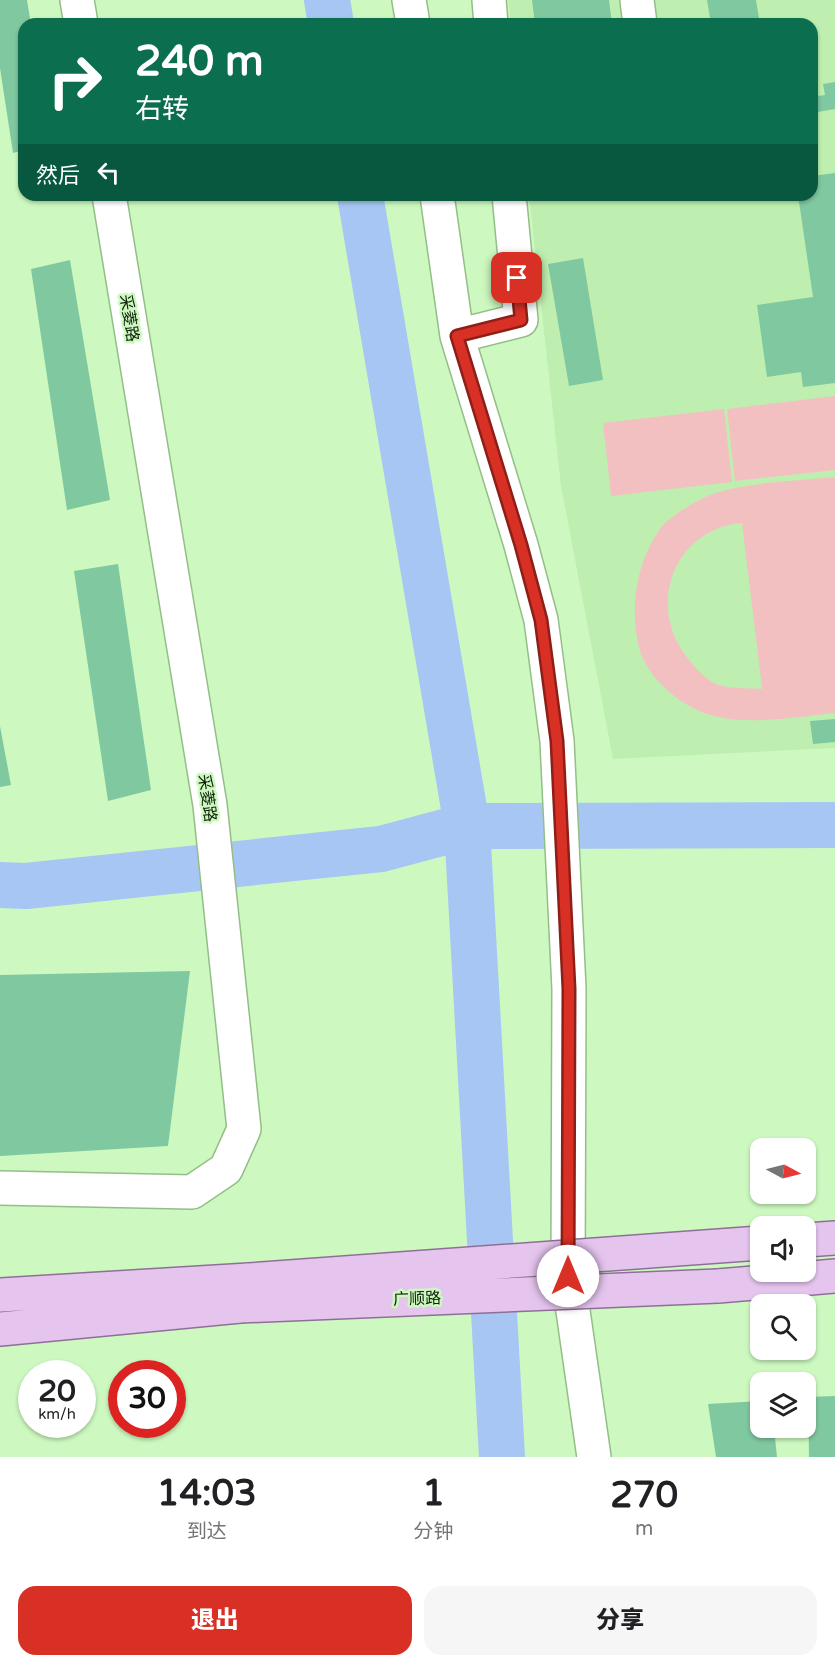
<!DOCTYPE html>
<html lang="zh">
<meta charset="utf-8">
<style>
body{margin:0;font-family:"Varela Round","Noto Sans SC",sans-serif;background:#f6f6f6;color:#202124;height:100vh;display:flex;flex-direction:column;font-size:22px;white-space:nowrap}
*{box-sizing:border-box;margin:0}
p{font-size:20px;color:#757577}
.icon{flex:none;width:33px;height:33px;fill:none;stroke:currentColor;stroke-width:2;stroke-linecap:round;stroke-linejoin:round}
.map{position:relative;height:1457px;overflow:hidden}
.side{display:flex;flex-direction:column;background:#fff;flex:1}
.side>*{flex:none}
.banner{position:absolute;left:18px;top:18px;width:800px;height:183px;border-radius:18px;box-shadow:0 2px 4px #0004;background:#0b6e4f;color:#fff;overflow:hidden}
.needle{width:39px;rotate:97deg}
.fabs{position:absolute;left:750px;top:1138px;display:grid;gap:12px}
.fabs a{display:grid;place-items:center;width:66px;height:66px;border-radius:12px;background:#fff;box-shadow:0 2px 4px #0004;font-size:30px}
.speed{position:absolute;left:18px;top:1360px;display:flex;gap:12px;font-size:30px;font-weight:700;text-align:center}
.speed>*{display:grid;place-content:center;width:78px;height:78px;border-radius:50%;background:#fff;box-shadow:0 2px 4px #0004;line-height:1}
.speed small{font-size:15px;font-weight:400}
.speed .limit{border:9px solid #d22;background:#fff;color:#111}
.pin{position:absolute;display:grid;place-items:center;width:51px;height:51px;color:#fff;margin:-26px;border-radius:12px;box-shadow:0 3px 9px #0006}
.me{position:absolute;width:66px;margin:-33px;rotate:0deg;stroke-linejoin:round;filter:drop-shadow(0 0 4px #0008)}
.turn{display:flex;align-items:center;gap:21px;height:126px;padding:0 18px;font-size:27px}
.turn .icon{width:78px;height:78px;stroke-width:2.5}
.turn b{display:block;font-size:42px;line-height:51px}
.then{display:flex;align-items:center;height:57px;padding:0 18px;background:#0003;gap:12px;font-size:22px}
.eta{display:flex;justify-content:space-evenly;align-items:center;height:102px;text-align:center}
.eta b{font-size:36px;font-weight:800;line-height:42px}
.button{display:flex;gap:12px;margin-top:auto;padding:12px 18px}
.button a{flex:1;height:69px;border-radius:18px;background:#d93025;color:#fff;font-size:24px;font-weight:800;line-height:69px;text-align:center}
.button a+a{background:#f6f6f6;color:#202124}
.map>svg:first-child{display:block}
.built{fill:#beefb0}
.green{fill:#f2c0c0;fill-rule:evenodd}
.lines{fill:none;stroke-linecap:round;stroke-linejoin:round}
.river{stroke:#a7c6f4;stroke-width:46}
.building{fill:#80c8a0}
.minor-casing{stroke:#94be88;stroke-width:36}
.major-casing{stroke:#8e7097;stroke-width:36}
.minor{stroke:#fff;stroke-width:33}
.major{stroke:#e5c4ee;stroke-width:33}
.major-bridge-casing{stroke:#8e7097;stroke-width:36;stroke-linecap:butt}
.major-bridge{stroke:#e5c4ee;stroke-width:33}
.route-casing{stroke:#8d1f18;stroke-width:15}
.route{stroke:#d93025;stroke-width:10}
.labels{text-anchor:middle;stroke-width:5;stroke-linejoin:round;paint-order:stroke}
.street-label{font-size:16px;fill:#0e1e09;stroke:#cdf9c0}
</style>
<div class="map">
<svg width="835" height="1457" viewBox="0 0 835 1457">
<rect width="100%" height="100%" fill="#cdf9c0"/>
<path class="built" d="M 508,0 L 835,0 L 835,748 L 613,759 L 561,486 L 529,195 L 812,195 L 812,24 L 511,24 Z"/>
<path class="green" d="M 835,396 L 835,470 L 735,481 L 727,409 Z
M 724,409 L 732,482 L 611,496 L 603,423 Z
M 835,477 L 835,713 C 794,717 734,729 695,709 C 672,698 645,673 639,647 C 629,608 637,561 660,529 C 669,517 688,506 701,499 C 734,482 797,481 835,477 ZM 742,523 L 762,688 L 762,689 C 750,688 727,689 716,684 C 704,678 694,667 686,656 C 646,604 675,528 742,523 Z"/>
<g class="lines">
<path class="river" d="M 327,0 L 331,24
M 360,195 L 467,826 L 502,1457
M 0,885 L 26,886 L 381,849 L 467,826 L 835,825"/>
</g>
<path class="building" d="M 0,0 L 27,0 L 31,24 L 24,24 L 24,150 L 13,153 L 0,68 Z
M 532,0 L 609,0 L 612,24 L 535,24 Z
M 707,0 L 756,0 L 760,24 L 711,24 Z
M 835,82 L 835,109 L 812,113 L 812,97 L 825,95 L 823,84 Z
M 835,173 L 835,383 L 803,387 L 801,372 L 767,377 L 757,305 L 813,297 L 798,195 L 812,195 L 812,176 Z
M 583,258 L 603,380 L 569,386 L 548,264 Z
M 70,260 L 110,500 L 67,510 L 31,269 Z
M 118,564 L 151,790 L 108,801 L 74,571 Z
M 835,719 L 835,742 L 813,744 L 810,721 Z
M 0,726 L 11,785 L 0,787 Z
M 190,971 L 168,1146 L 0,1156 L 0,975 Z
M 835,1396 L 835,1457 L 809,1457 L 808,1397 Z
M 760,1401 L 760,1428 L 774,1428 L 777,1457 L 716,1457 L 708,1404 Z"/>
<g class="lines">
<g class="minor-casing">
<path id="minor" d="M 77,0 L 81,24
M 409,0 L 413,24
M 489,0 L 491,24
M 637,0 L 640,24
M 437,195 L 457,336 L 521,545 L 541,620 L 557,741 L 569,989 L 568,1276 L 594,1457
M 457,336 L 521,320 L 509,195
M 0,1188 L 192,1192 L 226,1169 L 244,1129 L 210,805 L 109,195"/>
</g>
<g class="major-casing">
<path id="major" d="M 806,1240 L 835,1238
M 718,1286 L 835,1276
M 0,1295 L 249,1280
M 0,1329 L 240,1306"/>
</g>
<use href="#minor" class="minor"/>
<use href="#major" class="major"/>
<g class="major-bridge-casing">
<path id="major-bridge" d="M 249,1280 L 760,1243
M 240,1306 L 718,1286"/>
</g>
<use href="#major-bridge" class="major-bridge"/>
</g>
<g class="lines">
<g class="route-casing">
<path id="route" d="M 517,278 L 521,320 L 457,336 L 521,545 L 541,620 L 557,741 L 569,989 L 568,1276"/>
</g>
<use href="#route" class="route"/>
</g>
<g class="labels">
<g class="street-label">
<text transform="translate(130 318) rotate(81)" y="6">采菱路</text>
<text transform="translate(208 798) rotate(82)" y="6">采菱路</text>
<text transform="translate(417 1298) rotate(-2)" y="6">广顺路</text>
</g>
</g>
</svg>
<div class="fabs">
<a><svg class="needle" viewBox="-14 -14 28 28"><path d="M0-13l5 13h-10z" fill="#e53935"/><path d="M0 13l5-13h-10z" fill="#757577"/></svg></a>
<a><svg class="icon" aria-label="sound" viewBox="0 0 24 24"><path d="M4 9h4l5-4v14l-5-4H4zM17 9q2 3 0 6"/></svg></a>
<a><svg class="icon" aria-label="search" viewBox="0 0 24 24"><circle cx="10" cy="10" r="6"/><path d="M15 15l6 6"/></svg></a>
<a><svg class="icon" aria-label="layers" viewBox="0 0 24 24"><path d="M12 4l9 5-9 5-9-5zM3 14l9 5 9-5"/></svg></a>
</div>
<div class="speed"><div>20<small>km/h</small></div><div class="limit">30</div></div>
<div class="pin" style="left:517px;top:278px;background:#d93025"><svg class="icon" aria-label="arrive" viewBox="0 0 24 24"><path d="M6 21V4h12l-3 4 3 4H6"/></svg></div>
<svg class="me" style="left:568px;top:1276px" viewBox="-20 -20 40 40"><circle r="19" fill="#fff"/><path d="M0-13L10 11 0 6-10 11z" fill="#d93025"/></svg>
<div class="banner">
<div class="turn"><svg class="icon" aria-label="right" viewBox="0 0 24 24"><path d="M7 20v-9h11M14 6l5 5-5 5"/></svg><div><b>240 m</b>右转</div></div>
<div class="then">然后<svg class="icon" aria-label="left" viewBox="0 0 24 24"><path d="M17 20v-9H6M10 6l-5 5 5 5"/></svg></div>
</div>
</div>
<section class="side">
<div class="eta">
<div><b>14:03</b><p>到达</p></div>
<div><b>1</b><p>分钟</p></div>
<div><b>270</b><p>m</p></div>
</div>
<div class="button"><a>退出</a><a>分享</a></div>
</section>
